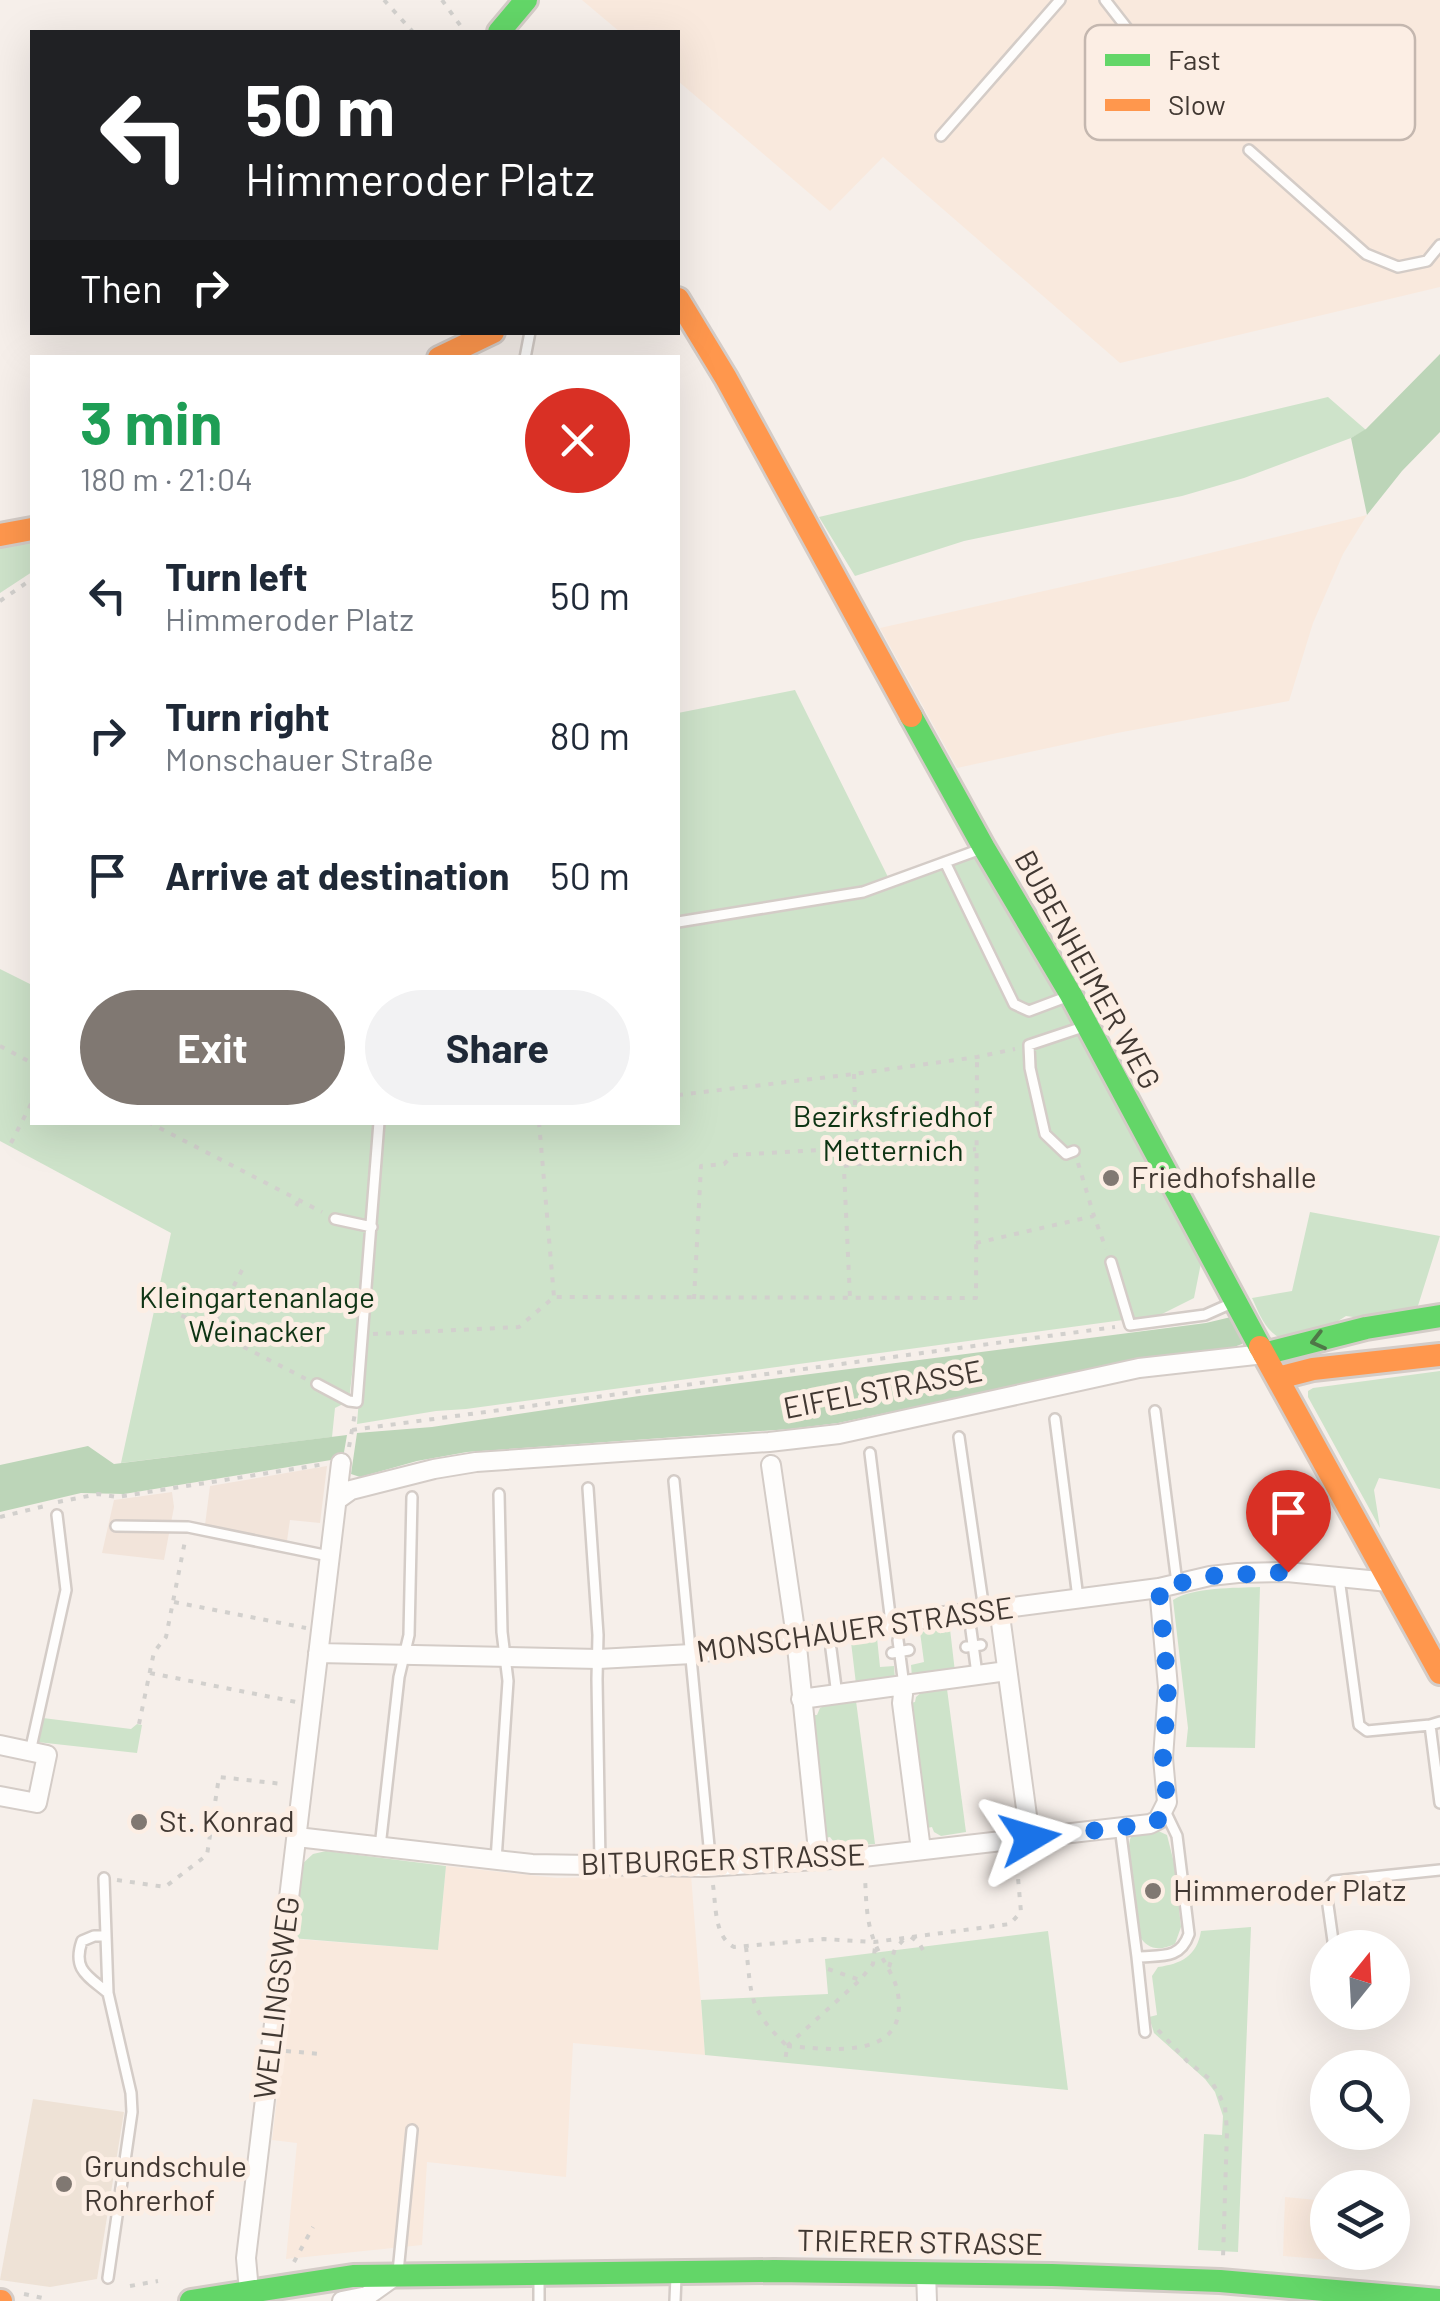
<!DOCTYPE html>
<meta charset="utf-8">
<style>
body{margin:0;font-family:Barlow,sans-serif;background:#f2f2f3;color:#1f2937;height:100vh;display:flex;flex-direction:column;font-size:38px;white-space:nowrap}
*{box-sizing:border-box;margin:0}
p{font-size:32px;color:#747a83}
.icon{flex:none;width:55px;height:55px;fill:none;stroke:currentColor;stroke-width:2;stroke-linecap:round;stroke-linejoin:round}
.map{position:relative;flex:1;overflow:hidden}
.drawer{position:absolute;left:30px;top:355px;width:650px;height:770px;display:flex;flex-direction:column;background:#fff;border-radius:0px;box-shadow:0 10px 40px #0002}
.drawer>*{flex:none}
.hud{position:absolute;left:30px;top:30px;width:650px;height:305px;border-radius:0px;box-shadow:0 10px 40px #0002;background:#202124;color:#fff;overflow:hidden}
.needle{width:65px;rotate:18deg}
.controls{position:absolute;left:1310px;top:1930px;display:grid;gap:20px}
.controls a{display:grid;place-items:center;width:100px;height:100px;border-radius:50%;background:#fff;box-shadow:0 10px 40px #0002;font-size:50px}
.pin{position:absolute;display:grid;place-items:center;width:85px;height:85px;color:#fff;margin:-102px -42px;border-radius:50% 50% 50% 0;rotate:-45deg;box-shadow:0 0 10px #0007}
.pin .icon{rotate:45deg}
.me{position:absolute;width:110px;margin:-55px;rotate:83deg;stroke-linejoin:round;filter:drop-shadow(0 0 8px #0008)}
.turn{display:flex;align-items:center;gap:35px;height:210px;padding:0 50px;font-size:45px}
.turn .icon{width:130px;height:130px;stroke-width:2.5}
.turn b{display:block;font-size:70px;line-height:85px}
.then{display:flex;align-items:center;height:95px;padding:0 50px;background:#0003;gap:20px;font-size:38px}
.round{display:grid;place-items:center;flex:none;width:105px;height:105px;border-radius:52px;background:#f2f2f3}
.summary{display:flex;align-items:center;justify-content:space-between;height:170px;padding:0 50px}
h1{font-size:60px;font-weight:700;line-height:75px;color:#1e9e55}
.action{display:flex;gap:20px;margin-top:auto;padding:20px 50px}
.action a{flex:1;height:115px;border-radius:60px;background:#807872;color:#fff;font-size:40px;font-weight:700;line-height:115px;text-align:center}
.action a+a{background:#f2f2f3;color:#1f2937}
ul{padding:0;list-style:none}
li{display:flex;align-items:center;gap:30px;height:140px;padding:0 50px}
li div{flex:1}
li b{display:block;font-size:38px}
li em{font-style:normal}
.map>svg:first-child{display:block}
.built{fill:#f9e9dd}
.industrial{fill:#f2e4da}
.education{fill:#eee2d6}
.green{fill:#cee3ca}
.forest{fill:#bcd5b8}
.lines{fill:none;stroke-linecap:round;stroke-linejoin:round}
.lane-casing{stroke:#d4ccc7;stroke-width:14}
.street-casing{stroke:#d4ccc7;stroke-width:22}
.fast-casing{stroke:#d4ccc7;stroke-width:28}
.slow-casing{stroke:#d4ccc7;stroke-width:28}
.path{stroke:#d2d0cd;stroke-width:4;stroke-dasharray:5 8;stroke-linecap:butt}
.lane{stroke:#fefdfc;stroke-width:9}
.street{stroke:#fefdfc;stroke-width:18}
.fast{stroke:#63d668;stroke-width:22}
.slow{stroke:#ff974d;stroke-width:22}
.oneway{stroke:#4f7748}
.route{stroke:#1a73e8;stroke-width:18;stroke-dasharray:0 32.4}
.poi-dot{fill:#807872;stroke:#fceee4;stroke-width:4}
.labels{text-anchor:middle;stroke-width:10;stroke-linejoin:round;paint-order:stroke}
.street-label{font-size:30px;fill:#413832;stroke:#fceee4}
.park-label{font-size:30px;fill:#0e3414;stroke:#fceee4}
.poi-label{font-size:30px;fill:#413832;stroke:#fceee4;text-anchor:start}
.key{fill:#fceee4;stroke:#c4b7af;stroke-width:2.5}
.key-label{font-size:28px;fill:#413832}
</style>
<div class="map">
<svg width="1440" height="2301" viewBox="0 0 1440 2301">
<rect width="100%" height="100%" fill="#f6efea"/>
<path class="built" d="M 582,0 L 1440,0 L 1440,287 L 1120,363 L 883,157 L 830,211 L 678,81 L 678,32 L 620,32 Z
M 1367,515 L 1343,554 L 1313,623 L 1289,701 L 1117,733 L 957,768 L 880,628 L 1173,562 Z
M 446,1866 L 557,1878 L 691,1875 L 705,2055 L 573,2043 L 566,2177 L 427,2162 L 422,2245 L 286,2259 L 297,2143 L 272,2140 L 296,1939 L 438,1950 Z
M 1285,2197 L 1327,2201 L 1328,2252 L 1370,2253 L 1369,2263 L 1283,2256 Z"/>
<path class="industrial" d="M 327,1466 L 320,1523 L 290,1520 L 287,1541 L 205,1525 L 210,1486 Z
M 172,1492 L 174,1507 L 164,1560 L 102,1553 L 114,1500 Z"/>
<path class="education" d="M 33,2099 L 124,2112 L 97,2279 L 50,2287 L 0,2280 Z"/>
<path class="green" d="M 1328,397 L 1366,430 L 1351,438 L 1244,478 L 1182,496 L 964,541 L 855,576 L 819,517 Z
M 32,539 L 32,572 L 0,593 L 0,545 Z
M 795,690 L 888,877 L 904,872 L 909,879 L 979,854 L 1201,1263 L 1194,1298 L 1160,1315 L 466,1409 L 436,1411 L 357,1424 L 381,1123 L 678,1122 L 678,713 Z
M 0,969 L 32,985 L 32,1122 L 376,1123 L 365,1259 L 349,1401 L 335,1408 L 332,1437 L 121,1463 L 171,1233 L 0,1141 Z
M 1310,1212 L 1440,1236 L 1416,1312 L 1367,1319 L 1346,1316 L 1335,1323 L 1283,1339 C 1266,1333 1259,1313 1252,1298 L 1292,1291 Z
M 1440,1371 L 1440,1489 L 1379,1478 L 1374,1490 L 1380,1528 L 1308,1397 L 1308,1391 L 1313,1388 Z
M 1260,1587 L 1255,1748 L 1186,1747 L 1188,1728 L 1173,1600 C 1193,1587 1235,1588 1260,1587 Z
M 950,1629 L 955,1672 L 912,1677 L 911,1665 L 924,1662 L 920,1632 Z
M 877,1638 L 880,1667 L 894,1666 L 895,1679 L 856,1684 L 851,1642 Z
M 947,1689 L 966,1832 L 941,1836 L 934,1832 L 932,1827 L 927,1828 L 910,1703 L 915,1702 L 916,1697 L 922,1692 Z
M 856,1701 L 875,1844 C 859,1845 839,1851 830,1837 L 825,1838 L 812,1715 L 817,1715 L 820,1708 L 824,1706 Z
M 43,1718 L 131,1729 L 137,1724 L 142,1725 L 137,1753 L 37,1742 Z
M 1154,1829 L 1167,1835 L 1174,1863 L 1181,1927 L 1175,1944 C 1160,1951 1147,1950 1139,1935 L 1128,1852 L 1130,1839 L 1133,1834 Z
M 326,1851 L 446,1866 L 438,1950 L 291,1938 L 301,1865 L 313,1854 Z
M 1251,1927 L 1238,2252 L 1198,2250 L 1204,2134 L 1222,2135 L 1223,2116 L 1215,2092 L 1205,2079 L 1154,2033 L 1149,2017 L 1157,2015 L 1152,1976 L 1158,1967 C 1181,1964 1197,1956 1201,1931 Z
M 1048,1931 L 1068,2090 L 705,2055 L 701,2000 L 828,1994 L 825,1959 Z"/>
<path class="forest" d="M 1440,354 L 1440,432 L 1402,471 L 1367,515 L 1351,438 L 1366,429 Z
M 1231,1317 L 1244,1338 L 1242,1344 L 1234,1347 L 1101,1368 L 838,1423 L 790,1429 L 467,1452 L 417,1461 L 360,1477 L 351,1474 L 357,1433 L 432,1427 L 639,1396 L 1206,1323 Z
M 347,1435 L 343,1458 L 124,1494 L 81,1493 L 0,1512 L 0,1465 L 88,1446 L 114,1464 Z"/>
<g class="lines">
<g class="lane-casing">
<path id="lane" d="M 1105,0 L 1175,90
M 941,136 L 1060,0
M 1249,150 L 1366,254 L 1398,267 L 1427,261 L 1440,245
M 525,358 L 530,332
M 945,862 L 1014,1004 L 1029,1011 L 1069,996
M 678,922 L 863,892 L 981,849
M 1074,1151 L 1066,1154 L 1045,1134 L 1030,1068 L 1029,1045 L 1083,1027
M 335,1219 L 372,1227
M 1111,1262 L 1130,1325 L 1205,1315 L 1232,1303
M 317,1384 L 349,1401 L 357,1402 L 379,1122
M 1155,1411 L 1177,1583
M 1055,1419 L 1078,1598
M 959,1437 L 984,1610
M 870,1453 L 891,1623
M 674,1481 L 711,1867
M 588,1488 L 598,1635 L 597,1679 L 600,1864
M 116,1526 L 188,1527 L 329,1556
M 1339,1578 L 1359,1725 L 1367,1731 L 1430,1725
M 971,1630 L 977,1674
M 898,1640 L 904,1686
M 966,1647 L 981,1645
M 831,1649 L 837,1695
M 892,1653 L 909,1650
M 1440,1722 L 1430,1725 L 1440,1803
M 30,1752 L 66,1590 L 57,1515
M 1120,1827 L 1137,1957
M 380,1847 L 399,1677 L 409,1635 L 412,1497
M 496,1860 L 508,1681 L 502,1632 L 499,1494
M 104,1878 L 108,1993 L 131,2093 L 132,2112 L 108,2278
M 106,1936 L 94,1936 L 82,1941 C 72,1970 88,1976 108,1993
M 1334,1948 L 1326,1891 L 1334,1881 L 1440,1870
M 1145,2032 L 1137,1957 C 1161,1955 1180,1960 1189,1934 L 1177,1836 L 1165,1811
M 398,2272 L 412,2130
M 539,2277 L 539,2301
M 675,2301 L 676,2276"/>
</g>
<g class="street-casing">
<path id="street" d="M 771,1465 L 796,1637 L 819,1860
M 337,1500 L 351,1490 L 434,1469 L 476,1462 L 769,1442 L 839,1434 L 1139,1368 L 1264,1354
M 999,1608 L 1030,1838
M 318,1653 L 598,1659 L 692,1654 L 891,1623 L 1159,1588 L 1210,1576 L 1238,1573 L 1287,1572 L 1389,1582
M 904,1686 L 902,1703 L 921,1850
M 801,1699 L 1007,1671
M 0,1745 L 47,1755 L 37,1803 L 0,1796
M 297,1837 L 532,1864 L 705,1867 L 863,1857 L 1150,1824 L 1158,1820 L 1167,1802 L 1163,1758 L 1168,1687 L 1159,1588
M 926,2272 L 927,2301
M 249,2291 L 246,2258 L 341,1463
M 342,2301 L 367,2296 L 391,2279"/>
</g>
<g class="fast-casing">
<path id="fast" d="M 499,32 L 526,0
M 911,716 L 984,848 L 1071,995 L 1260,1347
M 1264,1354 L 1366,1328 L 1440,1316
M 191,2301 L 353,2276 L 774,2271 L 1052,2275 L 1220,2281 L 1440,2300"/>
</g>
<g class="slow-casing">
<path id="slow" d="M 678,299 L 726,378 L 911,716
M 439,358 L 493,332
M 0,535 L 32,529
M 1260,1347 L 1440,1673
M 1278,1378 L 1313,1369 L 1440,1355
M 0,2301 L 1,2301"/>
</g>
<path class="path" d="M 384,0 L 413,32
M 442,0 L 465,32
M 0,601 L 32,579
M 0,1046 L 32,1063
M 854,1074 L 857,1164
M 678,1095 L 854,1074 L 977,1057 L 1015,1049
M 148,1122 L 322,1212
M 539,1122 L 554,1297
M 11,1143 L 32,1102
M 843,1148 L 850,1298
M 1078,1163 L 1094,1216
M 844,1166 L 976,1149
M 296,1206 L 301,1196
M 976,1243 L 1094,1216 L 1106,1249
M 242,1270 L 211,1330 L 308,1380
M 694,1299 L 701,1166 L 724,1164 L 733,1155 L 857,1148
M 158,1304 L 211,1330
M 373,1334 L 519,1327 L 554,1297 L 976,1298 L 977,1057
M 352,1430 L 1115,1327
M 349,1447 L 355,1413
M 58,1502 L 98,1494 L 117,1497 L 325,1464
M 0,1517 L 49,1505
M 174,1602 L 306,1628
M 150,1673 L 296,1702
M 139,1724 L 154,1652 L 166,1637 L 185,1541
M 117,1880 L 165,1887 L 207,1855 L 219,1777 L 283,1784
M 713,1885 C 716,1905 714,1937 734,1947 L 824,1939 L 874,1942 L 1010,1924 L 1021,1912 L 1016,1855
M 911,1937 L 919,1943 L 927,1957
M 746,1947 C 752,1999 748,2008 787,2046 L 785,2063
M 889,1967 L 895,1949 L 906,1937
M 828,1969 L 860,1980 L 873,1964 L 875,1947
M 1158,2030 L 1187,2061 L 1211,2080 L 1225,2106 L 1227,2131 L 1223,2258
M 787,2046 C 828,2049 909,2062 898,1994 C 895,1974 879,1957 873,1938 C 866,1918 866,1897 865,1876
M 787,2046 L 860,1980
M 286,2051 L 321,2054
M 294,2262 L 313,2227
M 130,2286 L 158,2281
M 24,2294 L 47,2299"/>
<use href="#lane" class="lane"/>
<use href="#street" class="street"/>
<use href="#fast" class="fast"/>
<use href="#slow" class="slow"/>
</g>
<defs><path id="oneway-chevron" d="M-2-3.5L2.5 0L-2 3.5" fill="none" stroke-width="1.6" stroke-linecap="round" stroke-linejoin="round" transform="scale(2.5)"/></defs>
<use class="oneway" href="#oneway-chevron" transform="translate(1318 1341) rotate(166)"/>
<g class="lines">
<path class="route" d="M 1030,1838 L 1150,1824 L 1158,1820 L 1167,1802 L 1163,1758 L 1168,1687 L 1159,1588 L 1210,1576 L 1288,1572"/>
</g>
<g class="poi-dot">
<circle cx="1111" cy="1178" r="10"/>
<circle cx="139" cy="1822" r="10"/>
<circle cx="1153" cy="1891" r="10"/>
<circle cx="64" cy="2184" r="10"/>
</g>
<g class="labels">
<g class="street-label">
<text transform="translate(1087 970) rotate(61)" y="10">BUBENHEIMER WEG</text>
<text transform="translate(883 1390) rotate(-11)" y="10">EIFELSTRASSE</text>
<text transform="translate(855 1630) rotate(-8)" y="10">MONSCHAUER STRASSE</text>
<text transform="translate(723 1860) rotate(-2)" y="10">BITBURGER STRASSE</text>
<text transform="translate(277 1998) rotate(-83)" y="10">WELLINGSWEG</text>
<text transform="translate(920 2243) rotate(1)" y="10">TRIERER STRASSE</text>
</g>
<g class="park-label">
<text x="893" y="1127">Bezirksfriedhof<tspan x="893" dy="34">Metternich</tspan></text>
<text x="257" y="1308">Kleingartenanlage<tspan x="257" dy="34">Weinacker</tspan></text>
</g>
<g class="poi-label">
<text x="1131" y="1188">Friedhofshalle</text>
<text x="159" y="1832">St. Konrad</text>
<text x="1173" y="1901">Himmeroder Platz</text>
<text x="84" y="2177">Grundschule<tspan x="84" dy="34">Rohrerhof</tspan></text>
</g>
</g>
<rect x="1085" y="25" width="330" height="115" rx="15" class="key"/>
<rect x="1105" y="54" width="45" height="12" fill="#63d668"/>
<rect x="1105" y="99" width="45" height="12" fill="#ff974d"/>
<g class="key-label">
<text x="1168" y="70">Fast</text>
<text x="1168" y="115">Slow</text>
</g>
</svg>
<div class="controls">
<a><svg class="needle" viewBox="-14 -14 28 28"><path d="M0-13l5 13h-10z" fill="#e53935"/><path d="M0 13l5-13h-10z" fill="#747a83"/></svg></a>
<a><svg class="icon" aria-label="search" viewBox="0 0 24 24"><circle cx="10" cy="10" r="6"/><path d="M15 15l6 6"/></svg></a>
<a><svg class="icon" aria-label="layers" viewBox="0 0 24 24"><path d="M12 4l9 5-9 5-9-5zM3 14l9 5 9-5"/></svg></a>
</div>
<div class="pin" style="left:1288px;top:1572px;background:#d93025"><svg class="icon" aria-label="arrive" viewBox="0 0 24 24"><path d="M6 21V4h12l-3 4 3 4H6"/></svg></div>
<svg class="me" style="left:1030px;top:1838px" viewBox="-20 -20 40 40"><path d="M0-17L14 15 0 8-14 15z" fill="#1a73e8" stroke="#fff" stroke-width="4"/></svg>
<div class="hud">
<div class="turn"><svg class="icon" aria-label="left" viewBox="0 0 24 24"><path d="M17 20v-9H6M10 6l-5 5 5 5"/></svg><div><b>50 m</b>Himmeroder Platz</div></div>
<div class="then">Then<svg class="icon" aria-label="right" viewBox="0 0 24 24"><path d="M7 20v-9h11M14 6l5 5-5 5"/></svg></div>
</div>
<section class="drawer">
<div class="summary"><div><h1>3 min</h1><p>180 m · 21:04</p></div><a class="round" style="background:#d93025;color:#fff"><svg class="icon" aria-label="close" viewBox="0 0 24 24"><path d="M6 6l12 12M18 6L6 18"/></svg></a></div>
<ul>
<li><svg class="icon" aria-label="left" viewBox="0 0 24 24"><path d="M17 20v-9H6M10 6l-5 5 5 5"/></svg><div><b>Turn left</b><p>Himmeroder Platz</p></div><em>50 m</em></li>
<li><svg class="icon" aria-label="right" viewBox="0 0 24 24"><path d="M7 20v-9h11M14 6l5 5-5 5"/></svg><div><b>Turn right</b><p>Monschauer Straße</p></div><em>80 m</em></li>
<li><svg class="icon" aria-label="arrive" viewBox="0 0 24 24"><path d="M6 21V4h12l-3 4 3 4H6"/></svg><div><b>Arrive at destination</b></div><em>50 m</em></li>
</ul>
<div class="action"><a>Exit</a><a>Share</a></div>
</section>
</div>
